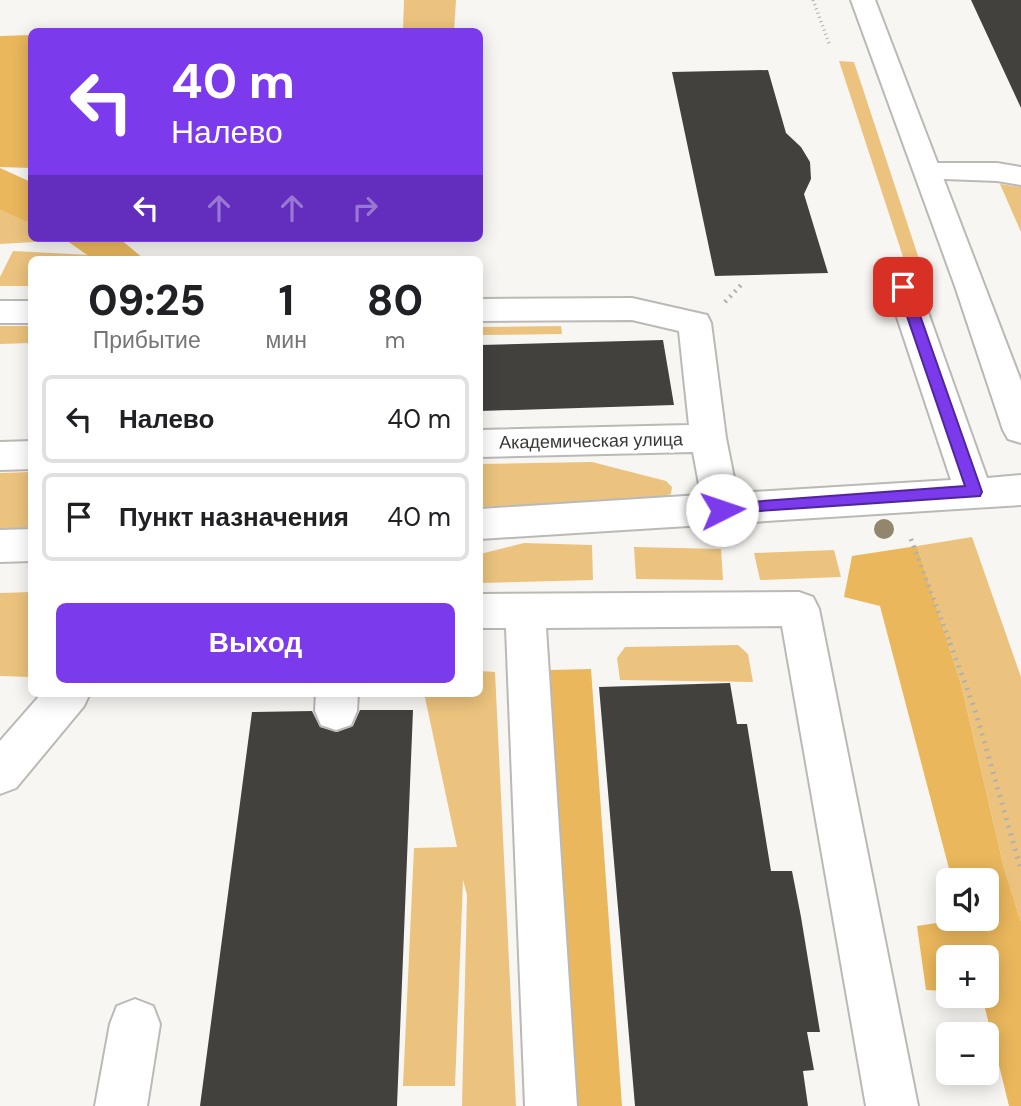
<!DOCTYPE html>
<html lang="ru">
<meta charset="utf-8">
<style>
body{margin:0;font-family:"DM Sans",sans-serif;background:#f6f6f6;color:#202124;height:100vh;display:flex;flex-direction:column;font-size:26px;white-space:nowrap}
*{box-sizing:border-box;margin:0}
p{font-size:23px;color:#757577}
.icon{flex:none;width:38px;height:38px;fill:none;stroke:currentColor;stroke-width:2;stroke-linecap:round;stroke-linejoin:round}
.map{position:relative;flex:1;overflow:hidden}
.details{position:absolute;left:28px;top:256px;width:455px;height:441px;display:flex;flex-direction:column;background:#fff;border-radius:10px;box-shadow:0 4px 18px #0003}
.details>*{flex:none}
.top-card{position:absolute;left:28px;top:28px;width:455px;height:214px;border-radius:10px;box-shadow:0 4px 18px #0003;background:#7c3aed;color:#fff;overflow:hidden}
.fabs{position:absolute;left:936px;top:868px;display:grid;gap:14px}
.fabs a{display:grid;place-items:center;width:63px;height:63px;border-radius:10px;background:#fff;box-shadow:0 4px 18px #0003;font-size:35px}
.pin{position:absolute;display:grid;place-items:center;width:60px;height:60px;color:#fff;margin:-30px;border-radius:14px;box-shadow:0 4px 10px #0006}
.me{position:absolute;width:77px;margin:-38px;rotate:86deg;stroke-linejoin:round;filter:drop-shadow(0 0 5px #0008)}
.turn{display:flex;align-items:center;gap:24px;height:147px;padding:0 28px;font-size:32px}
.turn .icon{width:91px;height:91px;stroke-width:2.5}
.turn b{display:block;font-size:49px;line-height:60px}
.lanes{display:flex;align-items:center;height:66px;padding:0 28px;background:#0003;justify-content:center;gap:35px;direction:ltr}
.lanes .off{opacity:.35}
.eta{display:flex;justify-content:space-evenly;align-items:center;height:119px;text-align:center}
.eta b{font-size:42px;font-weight:800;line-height:49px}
.cta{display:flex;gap:14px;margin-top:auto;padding:14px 28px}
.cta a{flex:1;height:80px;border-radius:10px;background:#7c3aed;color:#fff;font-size:28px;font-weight:800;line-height:80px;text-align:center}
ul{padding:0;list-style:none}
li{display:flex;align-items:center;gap:21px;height:88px;margin:0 14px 10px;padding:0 14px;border:4px solid #e0e0e0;border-radius:10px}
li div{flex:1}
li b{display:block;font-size:26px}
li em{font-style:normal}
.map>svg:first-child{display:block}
.green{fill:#ecc37e}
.forest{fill:#eab75c}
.building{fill:#43413d}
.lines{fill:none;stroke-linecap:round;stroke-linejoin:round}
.minor-casing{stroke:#bbb9b5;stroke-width:4}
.major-casing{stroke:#bbb9b5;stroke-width:4}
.path-far2{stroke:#b2b0ad;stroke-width:3.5;stroke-dasharray:1 3.5;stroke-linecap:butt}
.path-far1{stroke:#b2b0ad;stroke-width:4.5;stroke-dasharray:2 5;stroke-linecap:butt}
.path{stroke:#b2b0ad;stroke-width:5;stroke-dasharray:2 6;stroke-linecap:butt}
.minor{fill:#fff;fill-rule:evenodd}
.major{fill:#fff;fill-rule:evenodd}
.tree{fill:#92866d}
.route{fill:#7c3aed;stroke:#51269a;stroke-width:2}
.labels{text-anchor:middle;stroke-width:7;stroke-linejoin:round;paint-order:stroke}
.street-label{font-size:18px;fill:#3a3938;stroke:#fff}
</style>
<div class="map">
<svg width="1021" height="1106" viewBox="0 0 1021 1106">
<rect width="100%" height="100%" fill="#f8f6f2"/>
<path class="green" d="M 404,0 L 456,0 L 454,31 L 403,31 Z
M 839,61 L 854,62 L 923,271 L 908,272 Z
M 1000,184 L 1021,187 L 1021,232 Z
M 0,210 L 31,224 L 32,238 L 68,240 L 0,244 Z
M 13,251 L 110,256 L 109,259 L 32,259 L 31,286 L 0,286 L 0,277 Z
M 0,326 L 31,326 L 31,343 L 0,344 Z
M 561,326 L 562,334 L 480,335 L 480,327 Z
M 592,462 L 666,481 L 672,487 L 671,494 L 658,499 L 480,507 L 480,464 Z
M 31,472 L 31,527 L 0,529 L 0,473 Z
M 972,537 L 1021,677 L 1021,922 L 1004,868 L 961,684 L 917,546 Z
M 524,543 L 592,545 L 593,580 L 480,583 L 480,554 Z
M 634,547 L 721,549 L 723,580 L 636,579 Z
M 834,550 L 841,577 L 760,580 L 754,553 Z
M 31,592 L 31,677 L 0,676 L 0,593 Z
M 738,645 L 748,654 L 753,682 L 620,680 L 617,658 L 625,647 Z
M 480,671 L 495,672 L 516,1106 L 462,1106 L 467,895 L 463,880 L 455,1086 L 403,1086 L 414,848 L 457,847 L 424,693 L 480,693 Z"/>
<path class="forest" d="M 31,35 L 31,168 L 0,167 L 0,36 Z
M 0,168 L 31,182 L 31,224 L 0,210 Z
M 63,238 L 119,238 L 144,259 L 93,259 Z
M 917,546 L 961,684 L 1004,868 L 1021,922 L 1021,1106 L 1009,1106 L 982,996 L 987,996 L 987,957 L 948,957 L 948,991 L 926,990 L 917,926 L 962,919 L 987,919 L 987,880 L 952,880 L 880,606 L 844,597 L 852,556 Z
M 591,669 L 622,1106 L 563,1106 L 545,712 L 550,670 Z"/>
<path class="building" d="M 971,0 L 1021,0 L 1021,108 Z
M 768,70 L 786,133 L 801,147 L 810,162 L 811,179 L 804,194 L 828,273 L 715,276 L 672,72 Z
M 663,340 L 674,405 L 480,411 L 480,345 Z
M 730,683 L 737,724 L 747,724 L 771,871 L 792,871 L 801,917 L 820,1032 L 807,1032 L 814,1070 L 803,1071 L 808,1106 L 635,1106 L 599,687 Z
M 360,710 L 413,710 L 397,1106 L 200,1106 L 252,712 L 312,711 L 320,727 L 337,732 L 353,726 Z"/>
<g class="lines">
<g class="minor-casing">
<path id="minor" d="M 929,163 L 997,163 L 1021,167 L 1021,185 L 997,181 L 919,178 L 914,172 L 919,166 Z
M 903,276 L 914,279 L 919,287 L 987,478 L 1021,475 L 1021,505 L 480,539 L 480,509 L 701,495 L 693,452 L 480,457 L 480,430 L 689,425 L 679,331 L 632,320 L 480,321 L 480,299 L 632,298 L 707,315 L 711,323 L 726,438 L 737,493 L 951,480 L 887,287 L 892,279 Z
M 0,301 L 32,301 L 32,323 L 0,323 Z
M 32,441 L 32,469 L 0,470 L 0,442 Z
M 32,529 L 32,561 L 0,562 L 0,530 Z
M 799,592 L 813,597 L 819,609 L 918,1106 L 866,1106 L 782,626 L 546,628 L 577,1106 L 525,1106 L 506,628 L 480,628 L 480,594 Z
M 42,693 L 90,693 L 84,706 L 16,788 L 0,794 L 0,741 Z
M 316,693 L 358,693 L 357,711 L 351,725 L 336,730 L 321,725 L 315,711 Z
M 135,999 L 153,1006 L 160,1024 L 147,1106 L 95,1106 L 110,1024 L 117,1006 Z"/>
</g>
<g class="major-casing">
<path id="major" d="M 851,0 L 875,0 L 1021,381 L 1021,443 L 1008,439 L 1003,430 L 955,286 Z"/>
</g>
<path class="path-far2" d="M 813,0 L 830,46"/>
<path class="path-far1" d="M 725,302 L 741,285
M 911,539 L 951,645"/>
<path class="path" d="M 950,643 L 976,713 L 1021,870"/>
<use href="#minor" class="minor"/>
<use href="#major" class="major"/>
</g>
<circle class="tree" cx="884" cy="529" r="10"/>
<path class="route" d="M 903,282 L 910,287 L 982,492 L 980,496 L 716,514 L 716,505 L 722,504 L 965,486 L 897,287 Z"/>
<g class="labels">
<g class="street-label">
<text transform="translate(591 441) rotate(-1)" y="6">Академическая улица</text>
</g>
</g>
</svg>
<div class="fabs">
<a><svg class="icon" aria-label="sound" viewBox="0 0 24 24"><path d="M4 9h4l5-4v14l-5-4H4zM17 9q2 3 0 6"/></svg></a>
<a>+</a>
<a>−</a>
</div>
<div class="pin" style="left:903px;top:287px;background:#d93025"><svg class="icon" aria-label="arrive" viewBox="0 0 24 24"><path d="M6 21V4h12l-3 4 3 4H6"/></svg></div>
<svg class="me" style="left:722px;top:510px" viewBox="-20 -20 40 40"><circle r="19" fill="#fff"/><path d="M0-13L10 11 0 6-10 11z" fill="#7c3aed"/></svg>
<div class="top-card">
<div class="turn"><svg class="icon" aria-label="left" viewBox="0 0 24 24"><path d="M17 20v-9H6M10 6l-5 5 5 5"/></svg><div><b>40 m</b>Налево</div></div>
<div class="lanes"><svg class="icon" aria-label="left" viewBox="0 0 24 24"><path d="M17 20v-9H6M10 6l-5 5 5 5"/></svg><svg class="icon off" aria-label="ahead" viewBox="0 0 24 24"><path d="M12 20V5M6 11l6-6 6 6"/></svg><svg class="icon off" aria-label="ahead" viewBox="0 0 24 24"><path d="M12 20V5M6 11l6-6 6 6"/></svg><svg class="icon off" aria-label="right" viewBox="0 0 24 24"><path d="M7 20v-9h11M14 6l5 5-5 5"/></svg></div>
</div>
<section class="details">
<div class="eta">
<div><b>09:25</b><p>Прибытие</p></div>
<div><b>1</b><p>мин</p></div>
<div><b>80</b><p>m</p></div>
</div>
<ul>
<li><svg class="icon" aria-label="left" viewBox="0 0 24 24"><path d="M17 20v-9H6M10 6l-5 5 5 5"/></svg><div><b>Налево</b></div><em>40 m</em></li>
<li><svg class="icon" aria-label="arrive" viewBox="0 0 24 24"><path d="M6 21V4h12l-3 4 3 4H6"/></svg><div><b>Пункт назначения</b></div><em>40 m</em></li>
</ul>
<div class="cta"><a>Выход</a></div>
</section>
</div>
